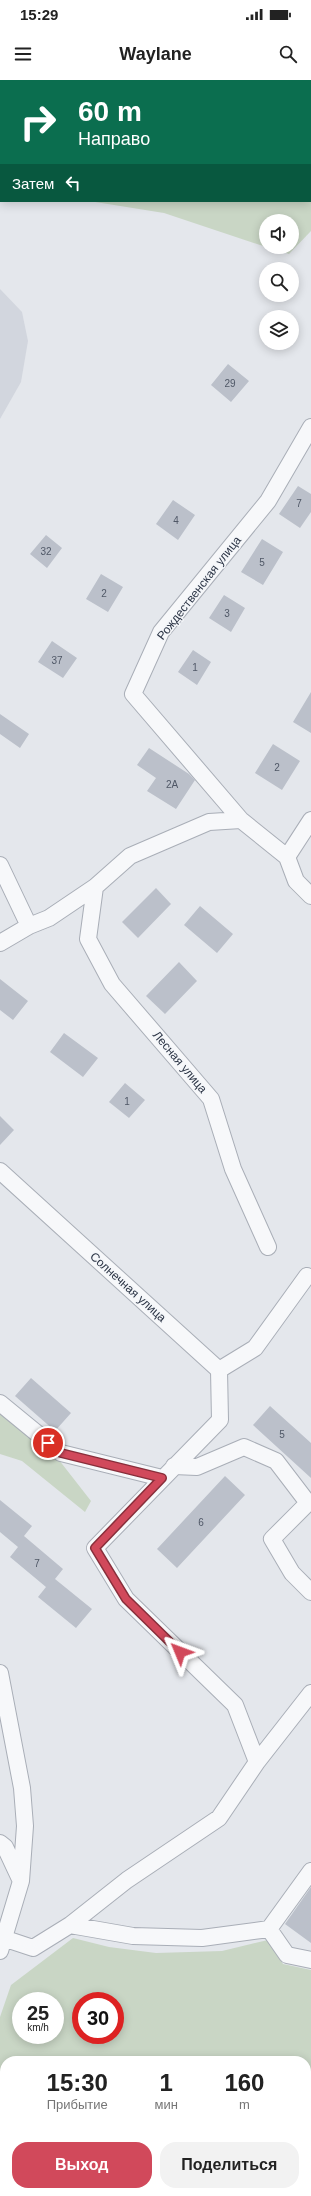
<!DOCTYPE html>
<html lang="ru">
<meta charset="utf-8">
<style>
body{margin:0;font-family:Helvetica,sans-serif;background:#f2f2f2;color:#222;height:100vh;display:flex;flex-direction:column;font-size:15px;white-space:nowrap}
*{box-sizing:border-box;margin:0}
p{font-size:13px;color:#767676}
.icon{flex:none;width:22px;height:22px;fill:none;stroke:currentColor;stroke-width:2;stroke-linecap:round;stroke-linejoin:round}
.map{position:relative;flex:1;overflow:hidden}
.side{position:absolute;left:0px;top:1976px;width:311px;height:140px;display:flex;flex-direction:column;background:#fff;border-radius:16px 16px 0 0;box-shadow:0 2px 10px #0003}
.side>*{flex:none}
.hud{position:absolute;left:0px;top:0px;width:311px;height:122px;box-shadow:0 2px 10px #0003;background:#0b6e4f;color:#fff;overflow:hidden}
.controls{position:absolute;left:259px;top:134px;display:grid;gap:8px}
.controls a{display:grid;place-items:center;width:40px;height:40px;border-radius:50%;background:#fff;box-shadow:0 2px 10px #0003;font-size:20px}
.speed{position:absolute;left:12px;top:1912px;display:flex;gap:8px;font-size:20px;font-weight:700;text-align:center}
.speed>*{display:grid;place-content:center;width:52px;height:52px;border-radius:50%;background:#fff;box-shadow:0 2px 10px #0003;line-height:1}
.speed small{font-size:10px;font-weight:400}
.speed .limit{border:6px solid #d22;background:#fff;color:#111}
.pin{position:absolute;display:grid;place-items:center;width:34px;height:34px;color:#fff;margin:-17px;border:2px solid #fff;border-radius:50%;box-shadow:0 1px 4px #0007}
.me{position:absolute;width:44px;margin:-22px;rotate:314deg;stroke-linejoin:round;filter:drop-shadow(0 0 3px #0008)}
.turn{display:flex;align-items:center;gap:14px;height:84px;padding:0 12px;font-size:18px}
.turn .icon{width:52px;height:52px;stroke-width:2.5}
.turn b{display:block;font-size:28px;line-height:34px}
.then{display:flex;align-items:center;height:38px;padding:0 12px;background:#0003;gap:8px;font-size:15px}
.eta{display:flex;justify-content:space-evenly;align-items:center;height:68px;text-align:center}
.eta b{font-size:24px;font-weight:800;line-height:28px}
.cta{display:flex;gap:8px;margin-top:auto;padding:8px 12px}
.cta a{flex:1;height:46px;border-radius:16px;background:#d1495b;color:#fff;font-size:16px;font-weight:800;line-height:46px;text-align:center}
.cta a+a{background:#f2f2f2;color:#222}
.status{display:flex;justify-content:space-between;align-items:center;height:28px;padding:0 20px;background:#fff;direction:ltr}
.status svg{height:11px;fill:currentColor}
header{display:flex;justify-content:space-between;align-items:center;height:52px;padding:0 12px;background:#fff;font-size:18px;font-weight:800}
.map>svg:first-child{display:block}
.built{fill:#d2d6de}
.green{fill:#c9d6c5;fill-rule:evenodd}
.building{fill:#bbc0ca}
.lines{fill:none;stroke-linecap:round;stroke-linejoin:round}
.minor-casing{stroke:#a9aeb7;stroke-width:18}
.minor{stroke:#f7f8fa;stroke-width:16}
.route-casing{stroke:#882f3b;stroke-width:10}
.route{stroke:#d1495b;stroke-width:7}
.labels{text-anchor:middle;stroke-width:3;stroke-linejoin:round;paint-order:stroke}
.number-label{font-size:10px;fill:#4f5766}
.street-label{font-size:12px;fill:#2b3445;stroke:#f4f6f9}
</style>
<div class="status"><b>15:29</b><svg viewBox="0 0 49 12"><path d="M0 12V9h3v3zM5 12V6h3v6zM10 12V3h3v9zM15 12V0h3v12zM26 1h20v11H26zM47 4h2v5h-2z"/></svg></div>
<header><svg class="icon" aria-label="menu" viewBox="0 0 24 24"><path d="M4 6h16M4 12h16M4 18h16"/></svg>Waylane<svg class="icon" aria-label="search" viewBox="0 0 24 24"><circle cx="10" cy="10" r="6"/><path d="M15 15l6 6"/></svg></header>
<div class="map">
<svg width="311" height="2116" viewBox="0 0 311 2116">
<rect width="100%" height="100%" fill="#e4e7ec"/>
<path class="built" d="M 0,209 L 22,232 L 28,261 L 21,302 L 0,339 Z"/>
<path class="green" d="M 0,0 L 311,0 L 311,151 L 289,174 L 267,167 L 292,167 L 292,141 L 266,141 L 266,167 L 164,133 L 89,121 L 310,121 L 310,1 L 1,1 L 1,109 Z
M 0,1329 L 59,1380 L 91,1421 L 85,1432 L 22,1381 L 0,1374 Z
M 73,1858 L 109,1867 L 156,1873 L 222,1871 L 268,1860 L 283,1884 L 311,1890 L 311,2116 L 0,2116 L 0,1937 L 11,1905 ZM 21,1921 L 55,1921 L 55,1955 L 21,1955 ZM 81,1921 L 115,1921 L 115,1955 L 81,1955 ZM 5,1981 L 306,1981 L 306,2111 L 5,2111 Z"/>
<path class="building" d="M 228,284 L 249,301 L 231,322 L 211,305 Z
M 298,406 L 311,414 L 311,432 L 300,448 L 279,434 Z
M 173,420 L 195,435 L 178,460 L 156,444 Z
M 46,455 L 62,468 L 47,488 L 30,474 Z
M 262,459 L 283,472 L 263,505 L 241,492 Z
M 101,494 L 123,507 L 108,532 L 86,519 Z
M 224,515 L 245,528 L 231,552 L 209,538 Z
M 52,561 L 77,578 L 63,598 L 38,582 Z
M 193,570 L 211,582 L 197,605 L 178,592 Z
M 311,612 L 311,653 L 293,642 Z
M 0,634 L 29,654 L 20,668 L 0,654 Z
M 273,664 L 300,681 L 282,710 L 255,693 Z
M 149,668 L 189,694 L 195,700 L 176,729 L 147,711 L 156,698 L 137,685 Z
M 156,808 L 171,824 L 138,858 L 122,842 Z
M 200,826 L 233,854 L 217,873 L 184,845 Z
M 179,882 L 197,901 L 165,934 L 146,916 Z
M 0,899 L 28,921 L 13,940 L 0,930 Z
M 64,953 L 98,978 L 83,997 L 50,972 Z
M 125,1003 L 145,1020 L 129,1038 L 109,1022 Z
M 0,1036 L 14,1050 L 0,1065 Z
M 31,1298 L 71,1333 L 55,1351 L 15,1316 Z
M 270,1326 L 311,1363 L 311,1398 L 253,1345 Z
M 225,1396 L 245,1415 L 177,1488 L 157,1469 Z
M 0,1420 L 32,1446 L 24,1456 L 63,1489 L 55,1499 L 92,1529 L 76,1548 L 38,1517 L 46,1507 L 10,1477 L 18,1467 L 0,1452 Z
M 311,1807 L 311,1863 L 285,1844 Z"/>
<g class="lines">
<g class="minor-casing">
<path id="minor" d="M 241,740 L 133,614 L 161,552 L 268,421 L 311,347
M 287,777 L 311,740
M 0,785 L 29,846
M 95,807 L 88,859 L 112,904 L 211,1019 L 233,1089 L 268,1167
M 0,863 L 29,846 L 49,838 L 95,807 L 130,776 L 209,742 L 241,740 L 287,777 L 296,801 L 311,816
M 0,1091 L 219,1290 L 220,1340 L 95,1468 L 126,1519 L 235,1625 L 257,1682
M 219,1290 L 255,1268 L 307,1196
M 0,1323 L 61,1373 L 162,1398
M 174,1386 L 197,1387 L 244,1367 L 276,1381 L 308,1423 L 272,1459 L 292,1493 L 311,1512
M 0,1593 L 22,1708 L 25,1746 L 21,1801 L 0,1871
M 0,1763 L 5,1767 L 20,1799
M 70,1845 L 133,1856 L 202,1858 L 269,1849 L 311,1791
M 269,1849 L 287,1875 L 311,1880
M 0,1857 L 33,1868 L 70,1845 L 127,1800 L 219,1738 L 257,1682 L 311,1613"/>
</g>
<use href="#minor" class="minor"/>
</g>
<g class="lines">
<g class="route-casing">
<path id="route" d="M 48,1363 L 61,1373 L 162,1398 L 95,1468 L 126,1519 L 180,1572"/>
</g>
<use href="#route" class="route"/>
</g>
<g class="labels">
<g class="number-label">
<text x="230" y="307">29</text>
<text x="299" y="427">7</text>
<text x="176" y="444">4</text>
<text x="46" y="475">32</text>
<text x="262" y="486">5</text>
<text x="104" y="517">2</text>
<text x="227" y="537">3</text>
<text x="57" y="584">37</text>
<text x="195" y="591">1</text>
<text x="277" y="691">2</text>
<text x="172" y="708">2А</text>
<text x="127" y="1025">1</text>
<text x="282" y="1358">5</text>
<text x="201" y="1446">6</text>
<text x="37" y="1487">7</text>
</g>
<g class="street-label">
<text transform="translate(199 508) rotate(-52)" y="4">Рождественская улица</text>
<text transform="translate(180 982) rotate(50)" y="4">Лесная улица</text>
<text transform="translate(128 1207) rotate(42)" y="4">Солнечная улица</text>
</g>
</g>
</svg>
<div class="controls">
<a><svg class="icon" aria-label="sound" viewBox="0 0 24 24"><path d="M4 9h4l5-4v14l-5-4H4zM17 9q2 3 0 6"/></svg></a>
<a><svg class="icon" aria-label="search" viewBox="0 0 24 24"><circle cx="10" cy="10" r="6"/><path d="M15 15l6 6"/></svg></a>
<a><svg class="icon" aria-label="layers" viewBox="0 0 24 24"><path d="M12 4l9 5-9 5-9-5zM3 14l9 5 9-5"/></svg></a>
</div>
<div class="speed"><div>25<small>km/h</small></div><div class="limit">30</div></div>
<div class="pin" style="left:48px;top:1363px;background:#d93025"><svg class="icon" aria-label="arrive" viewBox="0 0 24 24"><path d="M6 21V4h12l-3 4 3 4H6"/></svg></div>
<svg class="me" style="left:180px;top:1572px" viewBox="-20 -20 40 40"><path d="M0-17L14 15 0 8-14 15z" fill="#d1495b" stroke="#fff" stroke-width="4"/></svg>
<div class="hud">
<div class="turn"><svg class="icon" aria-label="right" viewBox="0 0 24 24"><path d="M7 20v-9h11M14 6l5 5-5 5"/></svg><div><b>60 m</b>Направо</div></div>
<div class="then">Затем<svg class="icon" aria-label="left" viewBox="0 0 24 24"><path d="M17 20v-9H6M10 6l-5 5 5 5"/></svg></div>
</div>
<section class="side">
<div class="eta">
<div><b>15:30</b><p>Прибытие</p></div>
<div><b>1</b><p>мин</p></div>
<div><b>160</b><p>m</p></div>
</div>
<div class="cta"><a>Выход</a><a>Поделиться</a></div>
</section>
</div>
